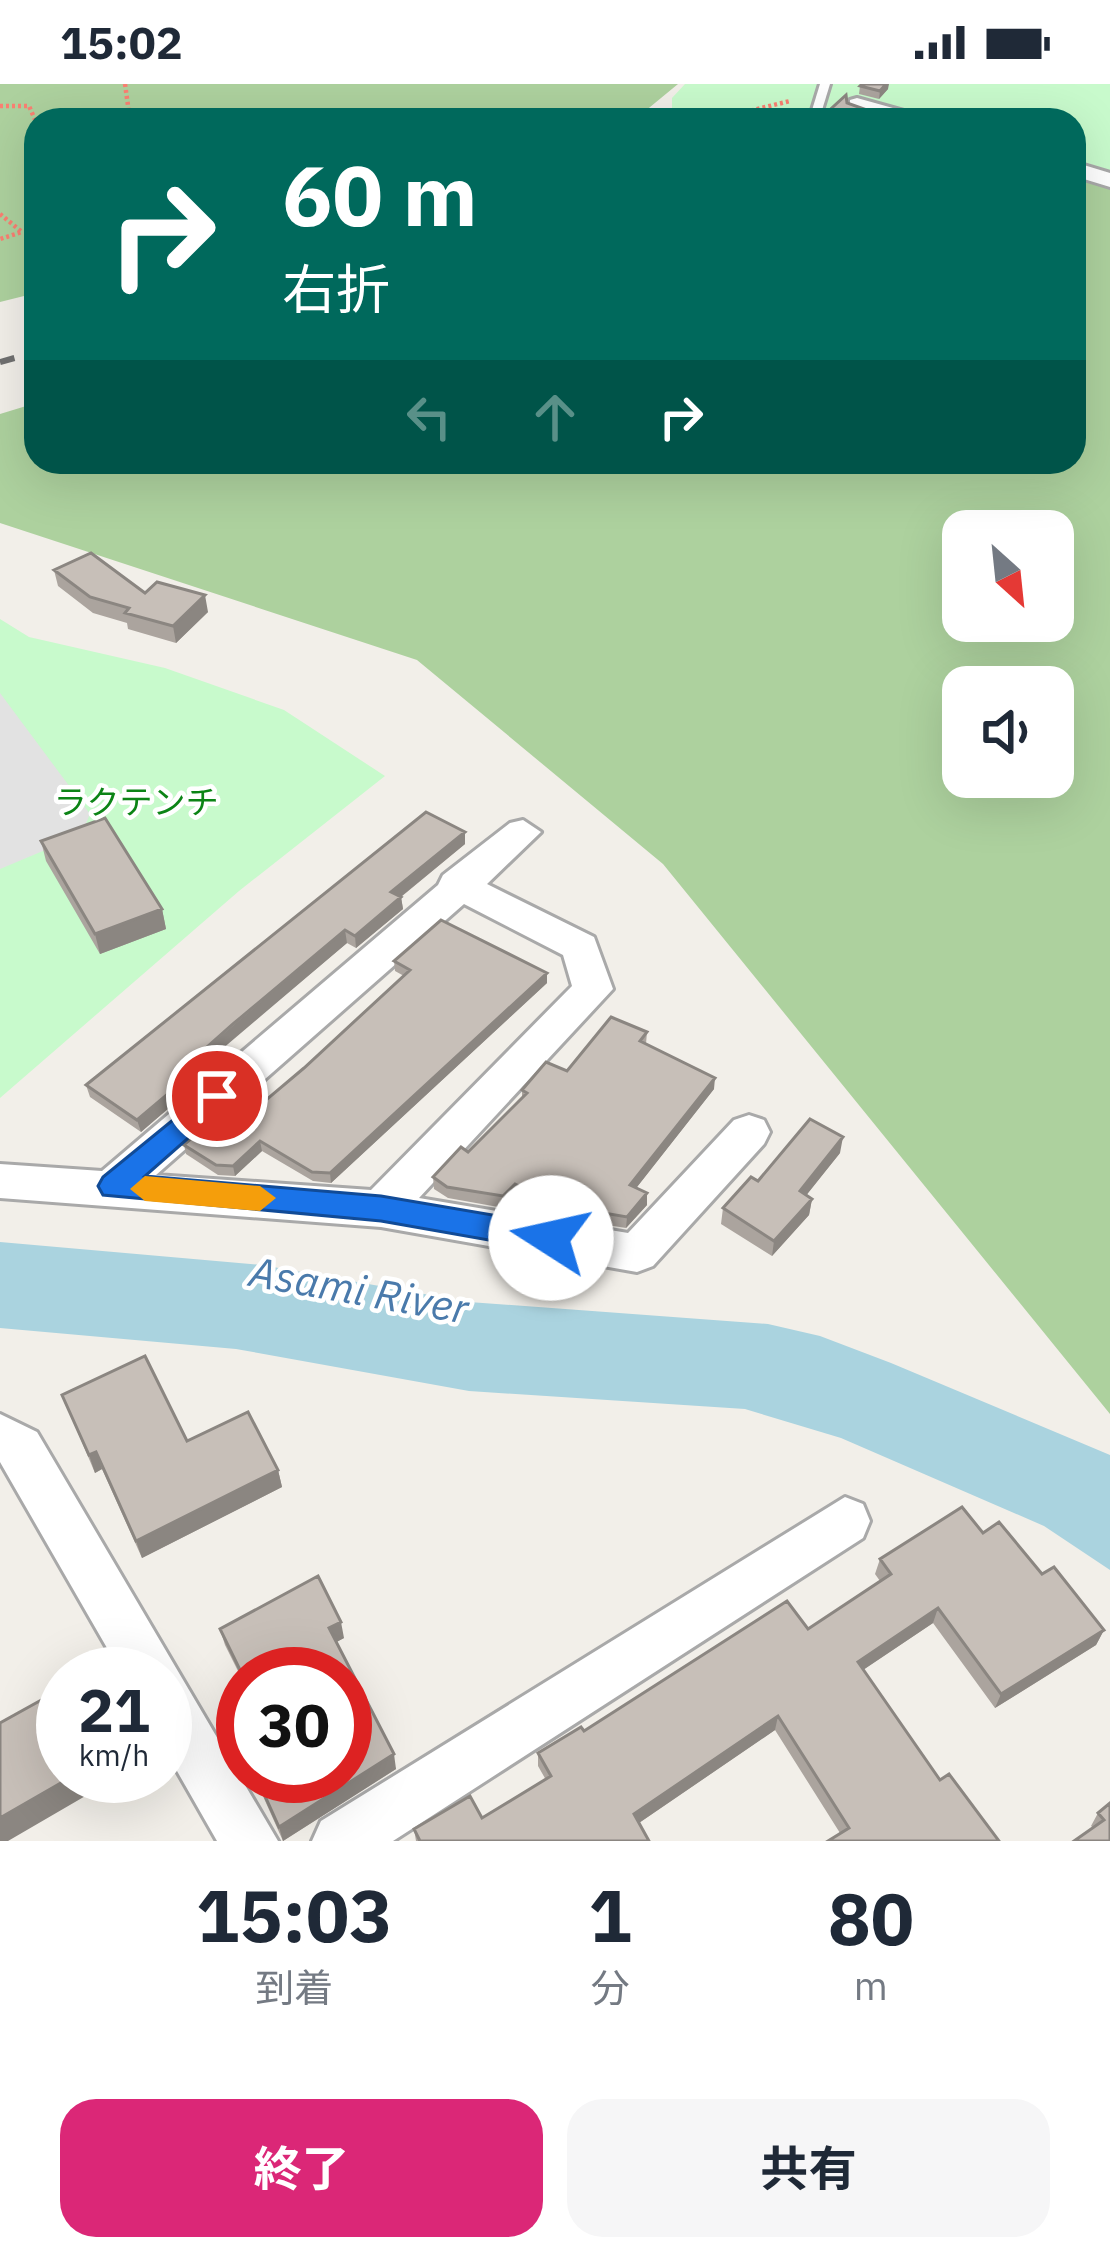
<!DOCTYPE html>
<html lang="ja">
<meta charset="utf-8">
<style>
body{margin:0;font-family:"IBM Plex Sans","Noto Sans JP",sans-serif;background:#f6f6f7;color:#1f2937;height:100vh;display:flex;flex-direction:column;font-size:45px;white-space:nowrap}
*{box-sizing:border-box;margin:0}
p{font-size:39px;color:#747a83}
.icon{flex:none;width:66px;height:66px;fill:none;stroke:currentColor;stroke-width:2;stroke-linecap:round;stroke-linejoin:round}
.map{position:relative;height:1757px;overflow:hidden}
.panel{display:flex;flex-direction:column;background:#fff;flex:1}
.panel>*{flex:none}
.banner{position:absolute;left:24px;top:24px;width:1062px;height:366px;border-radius:36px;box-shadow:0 12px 48px #0002;background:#00695c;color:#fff;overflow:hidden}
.needle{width:78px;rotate:153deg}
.tools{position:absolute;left:942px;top:426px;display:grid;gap:24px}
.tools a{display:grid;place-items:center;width:132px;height:132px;border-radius:24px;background:#fff;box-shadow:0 12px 48px #0002;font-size:60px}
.speed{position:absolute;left:36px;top:1563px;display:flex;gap:24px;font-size:60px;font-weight:700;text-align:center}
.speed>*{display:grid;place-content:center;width:156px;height:156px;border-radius:50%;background:#fff;box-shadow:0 12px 48px #0002;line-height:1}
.speed small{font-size:30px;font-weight:400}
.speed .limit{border:18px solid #d22;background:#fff;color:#111}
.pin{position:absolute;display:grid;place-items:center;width:102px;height:102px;color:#fff;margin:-51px;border:6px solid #fff;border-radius:50%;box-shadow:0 3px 12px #0007}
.me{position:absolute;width:132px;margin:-66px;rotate:280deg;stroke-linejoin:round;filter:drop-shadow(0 0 9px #0008)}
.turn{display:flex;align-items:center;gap:42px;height:252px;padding:0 60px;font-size:54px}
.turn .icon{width:156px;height:156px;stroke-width:2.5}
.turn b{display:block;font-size:84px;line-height:102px}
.lanes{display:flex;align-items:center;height:114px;padding:0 60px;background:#0003;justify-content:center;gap:60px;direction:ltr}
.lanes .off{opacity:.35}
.eta{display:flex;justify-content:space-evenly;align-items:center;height:204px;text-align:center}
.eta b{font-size:72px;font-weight:700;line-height:84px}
.cta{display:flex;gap:24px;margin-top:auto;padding:24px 60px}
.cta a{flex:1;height:138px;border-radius:36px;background:#db2777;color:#fff;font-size:48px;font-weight:700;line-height:138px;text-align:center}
.cta a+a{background:#f6f6f7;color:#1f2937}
.status{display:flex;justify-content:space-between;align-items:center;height:84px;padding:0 60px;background:#fff;direction:ltr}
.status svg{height:33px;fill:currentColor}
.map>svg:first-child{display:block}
.forest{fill:#add19e;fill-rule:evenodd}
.park{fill:#c8facc}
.parking{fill:#e2e2e2}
.water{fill:#aad3df}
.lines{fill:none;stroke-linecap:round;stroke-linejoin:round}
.lane-casing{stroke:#a9a9a9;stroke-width:6}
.street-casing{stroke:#a9a9a9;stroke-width:6}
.path{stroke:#fa8072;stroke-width:4.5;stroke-dasharray:3 3;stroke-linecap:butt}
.lane{fill:#fff;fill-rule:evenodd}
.street{fill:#fff;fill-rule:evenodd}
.rail{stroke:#707070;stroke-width:6;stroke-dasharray:15 15;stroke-linecap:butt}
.wall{fill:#aba49e}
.shaded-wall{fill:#8b8681}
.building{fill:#c7bfb8;stroke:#8b8681;stroke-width:3}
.route{fill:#1a73e8;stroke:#114b97;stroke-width:3}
.slow{fill:#f59e0b}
.labels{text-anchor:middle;stroke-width:9;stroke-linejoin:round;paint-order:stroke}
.park-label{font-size:33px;fill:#0c8416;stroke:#fff}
.near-water-label{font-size:42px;font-style:italic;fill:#4a7aab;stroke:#fff}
</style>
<div class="status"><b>15:02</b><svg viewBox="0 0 49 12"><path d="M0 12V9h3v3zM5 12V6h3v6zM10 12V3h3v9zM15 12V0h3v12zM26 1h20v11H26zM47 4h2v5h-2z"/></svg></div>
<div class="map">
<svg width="1110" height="1757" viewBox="0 0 1110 1757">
<rect width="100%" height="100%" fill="#f2efe9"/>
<path class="forest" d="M 0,0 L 678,0 L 644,28 L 651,36 L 36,36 L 36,209 L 0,218 Z
M 888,0 L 1110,10 L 1110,1330 L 663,780 L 417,576 L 0,439 L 0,330 L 36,319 L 36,378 L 1074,378 L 1074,36 L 883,36 ZM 963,447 L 1053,447 L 1053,537 L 963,537 ZM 963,603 L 1053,603 L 1053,693 L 963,693 Z"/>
<path class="park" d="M 685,0 L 1110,0 L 1110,102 L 1074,91 L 1074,36 L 890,36 L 839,21 L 838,36 L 672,36 L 672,14 Z
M 0,535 L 29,553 L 165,584 L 284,626 L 385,692 L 239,807 L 0,1014 Z"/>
<path class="parking" d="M 0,609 L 90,730 L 81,751 L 0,785 Z"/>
<path class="water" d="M 0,1158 L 262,1181 L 469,1218 L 768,1240 L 820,1252 L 891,1279 L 1110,1371 L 1110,1486 L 1044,1442 L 841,1354 L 745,1325 L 469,1307 L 236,1265 L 0,1244 Z"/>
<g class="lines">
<g class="lane-casing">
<path id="lane" d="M 820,0 L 830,0 L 819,36 L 809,36 Z"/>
</g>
<g class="street-casing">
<path id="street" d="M 857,14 L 918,31 L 921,36 L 887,36 L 850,24 L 850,16 Z
M 1074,78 L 1110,89 L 1110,103 L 1074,92 Z
M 523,736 L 541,748 L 487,800 L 594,853 L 613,905 L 419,1114 L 628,1149 L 734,1036 L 749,1031 L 764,1036 L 770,1048 L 764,1060 L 653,1182 L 637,1188 L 381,1143 L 0,1114 L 0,1080 L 102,1087 L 438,801 L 443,791 L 510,739 ZM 464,820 L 563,871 L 572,902 L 371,1106 L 156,1091 Z
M 0,1330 L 37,1348 L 278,1757 L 217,1757 L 165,1666 L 165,1590 L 122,1590 L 0,1378 Z
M 845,1413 L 863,1420 L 870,1437 L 863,1454 L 393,1757 L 312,1757 L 321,1737 Z"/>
</g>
<path class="path" d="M 125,0 L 130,36
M 0,22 L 29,22 L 36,38
M 745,28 L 790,17
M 0,130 L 22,148 L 0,155"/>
<use href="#lane" class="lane"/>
<use href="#street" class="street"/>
<path class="rail" d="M 0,278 L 36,268"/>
</g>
<path class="wall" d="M 860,2 L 888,5 L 879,15 L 859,10 Z
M 54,486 L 145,509 L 208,528 L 176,559 L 128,545 L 127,539 L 93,529 L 58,502 Z
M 465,748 L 465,760 L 401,813 L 403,825 L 356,864 L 347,859 L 236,952 L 188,994 L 191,1005 L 141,1048 L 90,1013 L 86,1001 Z
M 41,757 L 162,825 L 166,845 L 100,870 L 46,777 Z
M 394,877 L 547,899 L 331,1099 L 313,1097 L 262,1067 L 235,1092 L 218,1091 L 186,1070 L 184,1061 L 247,1032 L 304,984 L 404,892 L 395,887 Z
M 647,948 L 646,960 L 714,1005 L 636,1104 L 647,1121 L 626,1144 L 557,1133 L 516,1112 L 504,1124 L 448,1114 L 434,1105 L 433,1093 L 468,1068 L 522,1014 L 522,1006 Z
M 840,1069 L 806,1111 L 812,1115 L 809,1131 L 772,1172 L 721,1140 L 723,1124 L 758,1097 Z
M 62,1311 L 187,1357 L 278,1386 L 282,1403 L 142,1474 L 102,1385 L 95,1389 Z
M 983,1449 L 1042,1490 L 1104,1546 L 1096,1561 L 995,1624 L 933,1539 L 863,1586 L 940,1696 L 999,1757 L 840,1749 L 775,1646 L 639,1739 L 649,1757 L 416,1757 L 414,1745 L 482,1734 L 546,1696 L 538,1682 L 538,1669 L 808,1545 L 880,1497 L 875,1490 L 880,1475 Z
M 220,1545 L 344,1554 L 336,1558 L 396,1685 L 283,1757 L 254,1692 L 345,1692 L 243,1590 L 243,1597 L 225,1561 Z
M 1110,1719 L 1110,1757 L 1091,1742 L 1098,1729 Z"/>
<path class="shaded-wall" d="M 886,0 L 889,0 L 888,5 L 879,15 L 880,7 Z
M 205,511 L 208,528 L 176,559 L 173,542 Z
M 465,748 L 465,760 L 392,820 L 391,808 Z
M 401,813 L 403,825 L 356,864 L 355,852 Z
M 162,825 L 166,845 L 100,870 L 95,850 Z
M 345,846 L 347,859 L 188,994 L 191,1005 L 141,1048 L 137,1036 L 179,988 Z
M 547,889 L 547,899 L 331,1099 L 330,1089 Z
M 715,994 L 714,1005 L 630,1112 L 630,1101 Z
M 843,1053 L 840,1069 L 797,1123 L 800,1107 Z
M 260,1057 L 262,1067 L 235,1092 L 233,1082 Z
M 515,1100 L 516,1112 L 504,1124 L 503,1112 Z
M 647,1109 L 647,1121 L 626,1144 L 627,1133 Z
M 812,1115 L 809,1131 L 772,1172 L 774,1157 Z
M 96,1368 L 102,1385 L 95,1389 L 89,1371 Z
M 278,1386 L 282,1403 L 142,1474 L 136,1457 Z
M 938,1524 L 933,1539 L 854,1592 L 858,1578 Z
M 341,1538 L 344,1554 L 333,1560 L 329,1544 Z
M 1104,1546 L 1096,1561 L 995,1624 L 1001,1610 Z
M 778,1632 L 775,1646 L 633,1743 L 634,1730 Z
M 394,1670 L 396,1685 L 283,1757 L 279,1743 Z
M 73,1692 L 102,1692 L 106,1700 L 8,1757 L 0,1757 L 0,1734 Z"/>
<path class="building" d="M 862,0 L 886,0 L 880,7 L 860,2 Z
M 846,11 L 847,19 L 864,25 L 855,36 L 814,36 L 823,32 Z
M 91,469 L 145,509 L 157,498 L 205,511 L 173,542 L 125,529 L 129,524 L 90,513 L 54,486 Z
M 426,728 L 465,748 L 391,808 L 401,813 L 355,852 L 345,846 L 233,940 L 179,988 L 188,993 L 137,1036 L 86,1001 Z
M 105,734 L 162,825 L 95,850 L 41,757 Z
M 441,836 L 547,889 L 330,1089 L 312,1088 L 260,1057 L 233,1082 L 216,1081 L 184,1061 L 229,1021 L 247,1032 L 304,984 L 410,886 L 394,877 Z
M 611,933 L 647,948 L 640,957 L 715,994 L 630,1101 L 647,1109 L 627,1133 L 557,1121 L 515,1100 L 503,1112 L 447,1103 L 433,1093 L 461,1063 L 468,1068 L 527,1009 L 522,1006 L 546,978 L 567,987 Z
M 810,1035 L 843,1053 L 800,1107 L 812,1115 L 774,1157 L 723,1124 L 751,1093 L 758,1097 Z
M 145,1272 L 187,1357 L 248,1328 L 278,1386 L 136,1457 L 96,1368 L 89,1371 L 62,1311 Z
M 962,1423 L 983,1449 L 999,1438 L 1042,1490 L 1054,1483 L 1104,1546 L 1001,1610 L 938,1524 L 858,1578 L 940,1696 L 949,1690 L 999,1757 L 828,1757 L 849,1744 L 778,1632 L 634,1730 L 649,1757 L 420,1757 L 414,1745 L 470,1712 L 482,1734 L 551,1692 L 538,1669 L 581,1643 L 584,1647 L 787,1517 L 808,1545 L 891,1490 L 880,1475 Z
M 318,1492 L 341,1538 L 329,1544 L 394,1670 L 279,1743 L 256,1692 L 345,1692 L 345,1590 L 243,1590 L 243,1592 L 220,1545 Z
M 63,1604 L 63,1692 L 73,1692 L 0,1734 L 0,1639 Z
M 243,1630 L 243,1664 L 231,1637 Z
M 1110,1719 L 1110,1757 L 1074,1757 L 1104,1736 L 1098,1729 Z"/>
<path class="route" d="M 217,1000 L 227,1004 L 231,1012 L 227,1020 L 145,1092 L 381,1112 L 551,1141 L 567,1154 L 551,1167 L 381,1137 L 103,1111 L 98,1102 L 103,1093 Z"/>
<path class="slow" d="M 145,1092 L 260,1102 L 276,1114 L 260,1127 L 145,1117 L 130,1105 Z"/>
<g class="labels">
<g class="park-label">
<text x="136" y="730">ラクテンチ</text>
</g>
<g class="near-water-label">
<text transform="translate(359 1206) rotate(10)" y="15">Asami River</text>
</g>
</g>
</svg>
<div class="tools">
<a><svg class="needle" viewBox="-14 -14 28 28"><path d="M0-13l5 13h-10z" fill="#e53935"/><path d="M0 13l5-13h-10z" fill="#747a83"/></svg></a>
<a><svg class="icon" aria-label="sound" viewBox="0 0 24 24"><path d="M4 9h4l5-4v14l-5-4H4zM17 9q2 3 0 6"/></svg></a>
</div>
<div class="speed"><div>21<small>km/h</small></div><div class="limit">30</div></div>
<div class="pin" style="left:217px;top:1012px;background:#d93025"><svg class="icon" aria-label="arrive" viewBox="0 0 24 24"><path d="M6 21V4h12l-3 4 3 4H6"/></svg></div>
<svg class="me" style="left:551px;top:1154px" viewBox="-20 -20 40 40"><circle r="19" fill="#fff"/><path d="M0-13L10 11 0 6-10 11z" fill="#1a73e8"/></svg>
<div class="banner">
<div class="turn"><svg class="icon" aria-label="right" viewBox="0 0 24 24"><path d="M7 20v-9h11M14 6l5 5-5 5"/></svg><div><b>60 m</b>右折</div></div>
<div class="lanes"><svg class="icon off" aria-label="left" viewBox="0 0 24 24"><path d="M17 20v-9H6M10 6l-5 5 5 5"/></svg><svg class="icon off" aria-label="ahead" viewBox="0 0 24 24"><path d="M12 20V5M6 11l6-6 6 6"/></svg><svg class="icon" aria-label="right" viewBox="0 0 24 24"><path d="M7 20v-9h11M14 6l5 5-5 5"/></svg></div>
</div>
</div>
<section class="panel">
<div class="eta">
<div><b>15:03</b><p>到着</p></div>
<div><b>1</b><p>分</p></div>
<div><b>80</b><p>m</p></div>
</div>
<div class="cta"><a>終了</a><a>共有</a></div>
</section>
